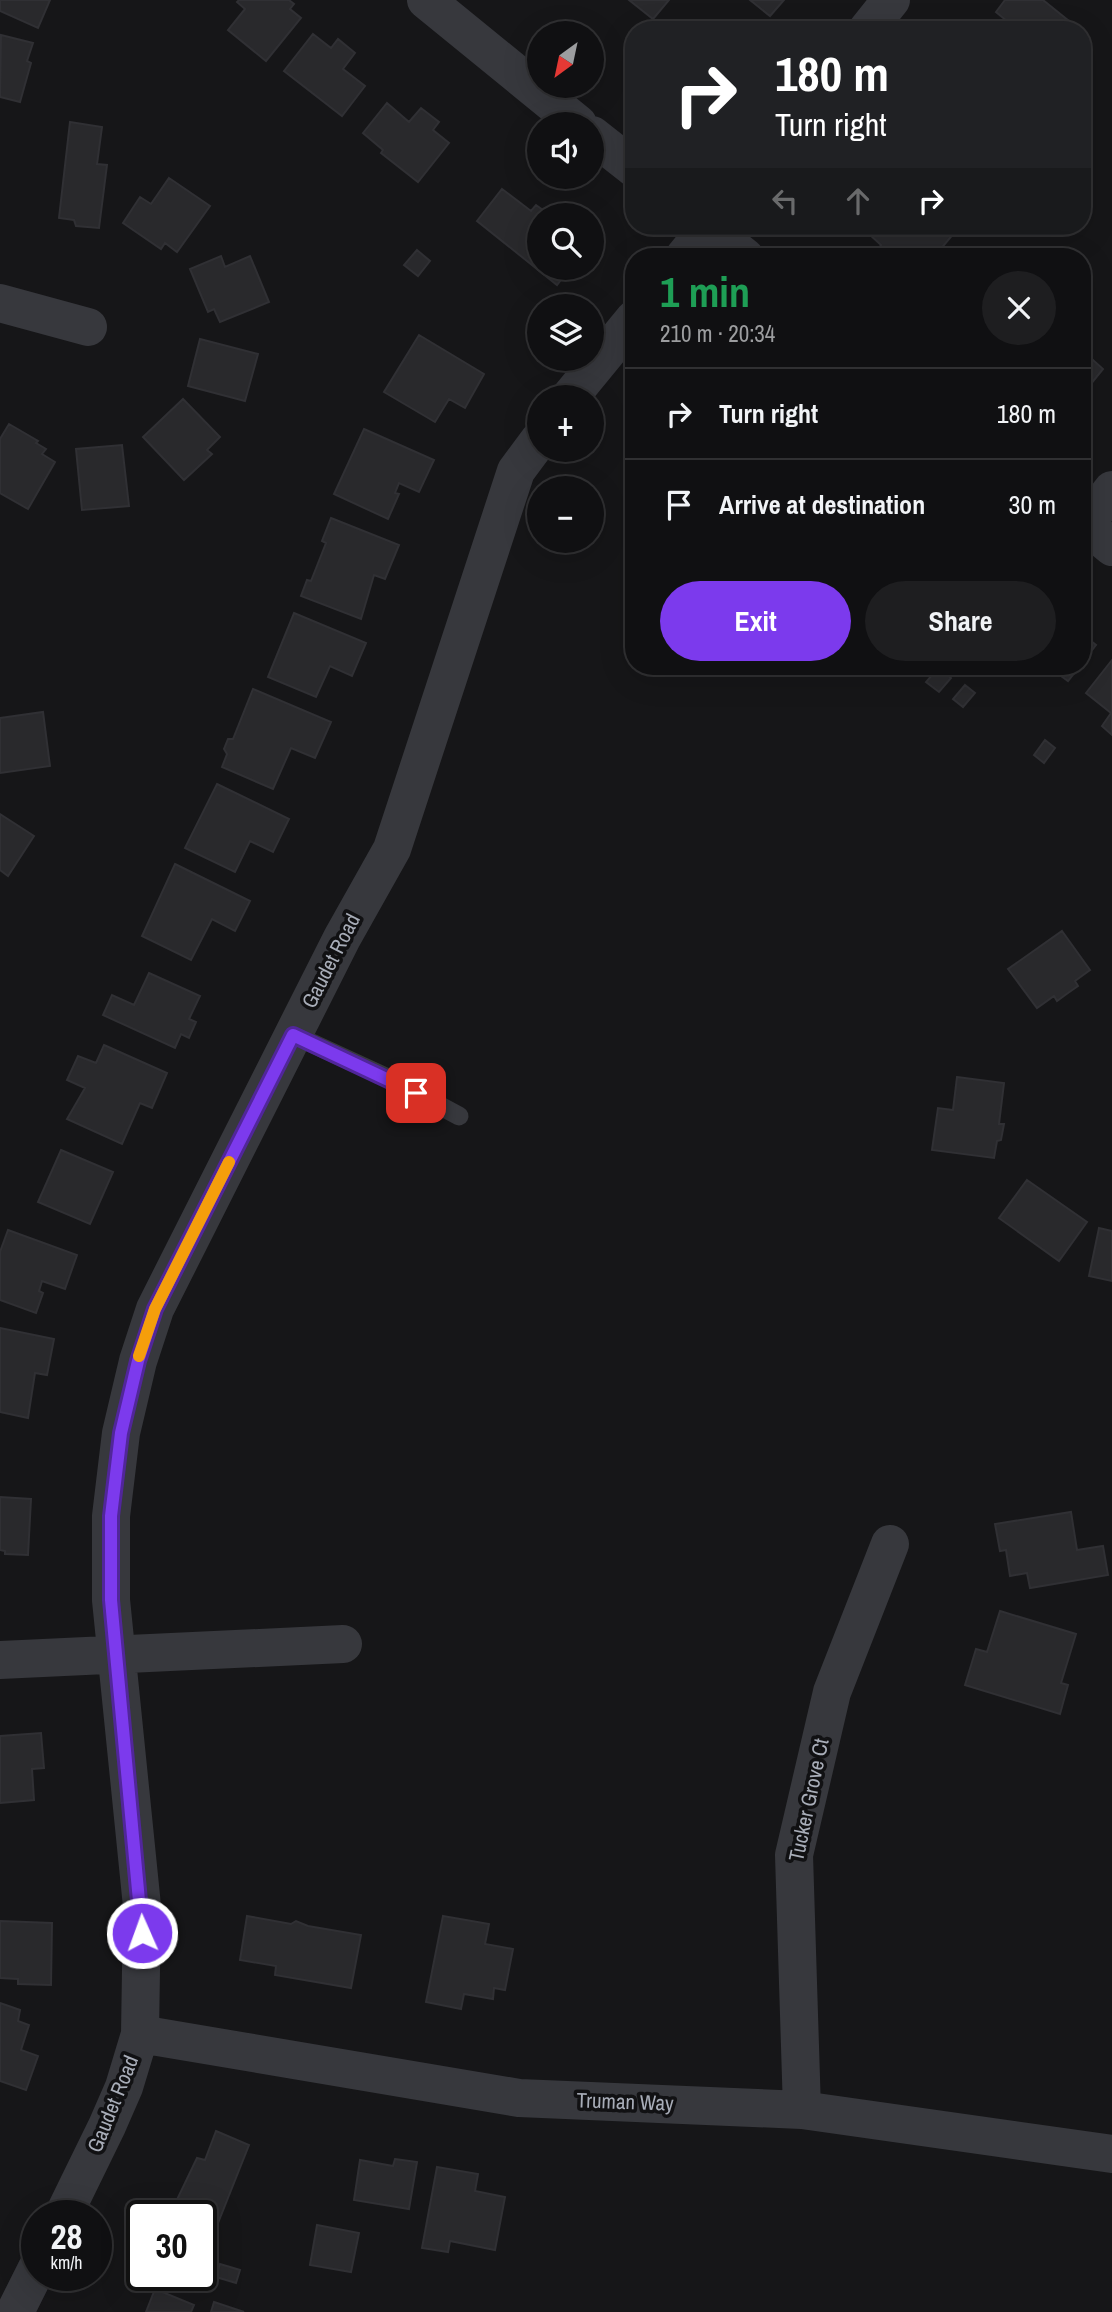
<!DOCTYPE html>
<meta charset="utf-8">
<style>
body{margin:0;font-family:"Archivo Narrow",sans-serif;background:#1e1e20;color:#f1f3f6;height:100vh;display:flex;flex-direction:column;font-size:26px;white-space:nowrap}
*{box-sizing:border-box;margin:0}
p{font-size:23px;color:#9c9d9f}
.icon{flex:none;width:38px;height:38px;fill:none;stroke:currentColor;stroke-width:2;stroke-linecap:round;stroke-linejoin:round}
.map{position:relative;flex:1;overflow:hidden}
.details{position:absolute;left:625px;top:248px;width:466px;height:427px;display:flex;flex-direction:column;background:#101012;border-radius:28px;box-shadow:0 7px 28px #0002,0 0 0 2px #303032}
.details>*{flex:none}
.hud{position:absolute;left:625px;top:21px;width:466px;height:214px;border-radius:28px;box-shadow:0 7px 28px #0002,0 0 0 2px #303032;background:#202124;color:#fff;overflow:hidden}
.needle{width:46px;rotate:213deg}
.tools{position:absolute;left:527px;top:21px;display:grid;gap:14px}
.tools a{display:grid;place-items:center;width:77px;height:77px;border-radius:50%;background:#101012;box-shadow:0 7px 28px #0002,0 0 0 2px #303032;font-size:35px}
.speed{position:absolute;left:21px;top:2200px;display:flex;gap:14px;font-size:35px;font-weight:700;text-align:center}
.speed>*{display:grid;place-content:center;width:91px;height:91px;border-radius:50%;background:#101012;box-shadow:0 7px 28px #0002,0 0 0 2px #303032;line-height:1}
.speed small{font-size:18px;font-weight:400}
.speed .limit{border:4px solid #111;border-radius:10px;background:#fff;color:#111}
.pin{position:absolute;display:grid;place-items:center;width:60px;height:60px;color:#fff;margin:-30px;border-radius:14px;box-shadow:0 4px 10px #0006}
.me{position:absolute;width:77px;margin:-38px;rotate:358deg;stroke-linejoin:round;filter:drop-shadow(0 0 5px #0008)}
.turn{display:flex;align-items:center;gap:24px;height:147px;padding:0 35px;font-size:32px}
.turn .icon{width:91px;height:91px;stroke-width:2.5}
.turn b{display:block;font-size:49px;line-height:60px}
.lanes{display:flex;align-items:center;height:66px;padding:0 35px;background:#0003;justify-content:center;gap:35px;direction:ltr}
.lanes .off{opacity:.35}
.round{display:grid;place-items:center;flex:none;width:74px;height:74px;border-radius:37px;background:#1e1e20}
.summary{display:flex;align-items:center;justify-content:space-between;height:119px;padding:0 35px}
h1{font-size:42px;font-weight:700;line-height:52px;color:#1e9e55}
.primary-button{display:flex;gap:14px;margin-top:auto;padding:14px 35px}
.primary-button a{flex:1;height:80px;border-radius:42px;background:#7c3aed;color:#fff;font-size:28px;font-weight:700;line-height:80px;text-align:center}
.primary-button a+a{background:#1e1e20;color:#f1f3f6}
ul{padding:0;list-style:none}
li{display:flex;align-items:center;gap:21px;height:91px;padding:0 35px;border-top:2px solid #303032}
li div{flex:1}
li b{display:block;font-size:26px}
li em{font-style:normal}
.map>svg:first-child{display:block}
.building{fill:#29292c;stroke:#303034;stroke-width:2}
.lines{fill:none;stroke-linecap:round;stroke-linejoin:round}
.service{stroke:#37383d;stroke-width:19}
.minor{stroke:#37383d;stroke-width:38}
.route-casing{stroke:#51269a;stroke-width:18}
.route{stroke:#7c3aed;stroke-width:12}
.slow{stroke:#f59e0b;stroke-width:12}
.labels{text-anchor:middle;stroke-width:7;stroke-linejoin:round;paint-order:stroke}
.street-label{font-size:21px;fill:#a8adb8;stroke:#111113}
</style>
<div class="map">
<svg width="1112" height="2312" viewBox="0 0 1112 2312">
<rect width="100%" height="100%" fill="#161618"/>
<path class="building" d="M 0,0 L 50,0 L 38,28 L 0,11 Z
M 239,0 L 289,0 L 294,4 L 290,9 L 301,18 L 266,61 L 228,30 L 245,9 L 237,2 Z
M 629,0 L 669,0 L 653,19 Z
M 750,0 L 784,0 L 770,16 Z
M 1005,0 L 1043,0 L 1069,21 L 1063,30 L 1009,30 L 1013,26 L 996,12 Z
M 313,34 L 331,48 L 338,39 L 355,53 L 343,69 L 365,86 L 342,116 L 284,71 Z
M 1,35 L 33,43 L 27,61 L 31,63 L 20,102 L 0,97 Z
M 387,103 L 409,122 L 421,108 L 439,122 L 433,130 L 449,143 L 418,182 L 381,153 L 383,150 L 363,133 Z
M 70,122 L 102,127 L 97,164 L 107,165 L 99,228 L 76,226 L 74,220 L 59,218 Z
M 169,178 L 210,206 L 177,252 L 165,243 L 161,249 L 123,223 L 140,197 L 151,204 Z
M 502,189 L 531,211 L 536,205 L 550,215 L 553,211 L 558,215 L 539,215 L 539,268 L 570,268 L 557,285 L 477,221 Z
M 871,226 L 960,226 L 934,257 L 889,257 L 878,249 L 881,245 L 867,232 Z
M 417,250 L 430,261 L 418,276 L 404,265 Z
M 221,256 L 225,267 L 250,256 L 269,302 L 220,322 L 214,309 L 208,312 L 190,269 Z
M 419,335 L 484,374 L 465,408 L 449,399 L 435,422 L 384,392 Z
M 200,339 L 258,354 L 245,401 L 188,386 Z
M 1082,350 L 1103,369 L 1082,395 Z
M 183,399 L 220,437 L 207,450 L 212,454 L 184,480 L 143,437 Z
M 9,424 L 38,441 L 36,443 L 46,449 L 42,454 L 55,462 L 28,509 L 0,493 L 0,439 Z
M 364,429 L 434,460 L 419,492 L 399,483 L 395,493 L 399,494 L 388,519 L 334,494 Z
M 122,445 L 129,506 L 82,510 L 76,449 Z
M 331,518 L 399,545 L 385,579 L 374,575 L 361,619 L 301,596 L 307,580 L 311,581 L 326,543 L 322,541 Z
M 294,613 L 366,643 L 352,676 L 330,666 L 316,697 L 268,677 Z
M 1082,634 L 1096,645 L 1082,663 Z
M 1112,660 L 1112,735 L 1102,726 L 1111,713 L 1086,693 Z
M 939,667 L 951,678 L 939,692 L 926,682 Z
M 1049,667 L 1079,667 L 1068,681 Z
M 965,685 L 975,693 L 963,707 L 953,699 Z
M 253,689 L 331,722 L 315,758 L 291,748 L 273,789 L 222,767 L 227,754 L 224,749 L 228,739 L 233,739 Z
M 43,712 L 50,766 L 0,773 L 0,718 Z
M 1045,740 L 1055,748 L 1044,763 L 1034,755 Z
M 217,784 L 289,819 L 273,852 L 250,841 L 235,872 L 185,848 Z
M 0,814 L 34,836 L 8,876 L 0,870 Z
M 175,864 L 250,901 L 235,931 L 212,919 L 191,960 L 142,936 Z
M 1062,931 L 1090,970 L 1075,981 L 1078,986 L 1068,993 L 1057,1001 L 1054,996 L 1037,1008 L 1008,969 Z
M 149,973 L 200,996 L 189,1019 L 196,1022 L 189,1038 L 181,1034 L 175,1048 L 103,1015 L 112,995 L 134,1005 Z
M 104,1045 L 167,1073 L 152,1108 L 140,1103 L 122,1144 L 67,1119 L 85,1088 L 67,1080 L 78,1056 L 96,1063 Z
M 957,1077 L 1004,1083 L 999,1124 L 1004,1124 L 1001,1140 L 997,1141 L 994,1158 L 932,1150 L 938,1108 L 953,1110 Z
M 61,1150 L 113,1172 L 90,1224 L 38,1202 Z
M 1027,1180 L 1087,1222 L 1059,1261 L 999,1218 Z
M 1099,1228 L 1112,1231 L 1112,1281 L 1089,1276 Z
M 8,1230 L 77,1255 L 65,1289 L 42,1281 L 39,1291 L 43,1293 L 36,1313 L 0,1300 L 0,1252 Z
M 0,1328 L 54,1339 L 47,1375 L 35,1373 L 28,1418 L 0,1412 Z
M 0,1497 L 31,1499 L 28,1555 L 5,1554 L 5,1551 L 0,1550 Z
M 1071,1512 L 1077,1550 L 1103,1546 L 1108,1575 L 1030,1588 L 1027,1573 L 1010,1576 L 1006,1550 L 1000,1551 L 995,1524 Z
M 1000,1611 L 1076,1634 L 1061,1683 L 1068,1685 L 1060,1714 L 965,1685 L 976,1649 L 987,1652 Z
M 41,1733 L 44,1768 L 32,1769 L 34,1800 L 0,1803 L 0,1736 Z
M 247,1916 L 291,1924 L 296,1921 L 308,1926 L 361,1935 L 351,1988 L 275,1975 L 276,1966 L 240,1960 Z
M 443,1916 L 489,1924 L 485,1944 L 513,1949 L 505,1990 L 494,1988 L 493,1999 L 464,1994 L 461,2009 L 426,2002 Z
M 0,1921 L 52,1923 L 51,1985 L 18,1984 L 18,1979 L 0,1978 Z
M 0,2003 L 20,2010 L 18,2021 L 29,2025 L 21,2050 L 38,2056 L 26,2090 L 0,2081 Z
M 216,2131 L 249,2145 L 216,2228 L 201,2223 L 201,2216 L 184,2216 L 172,2210 L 197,2158 L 205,2160 Z
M 395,2159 L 417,2162 L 409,2209 L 354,2200 L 360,2160 L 393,2166 Z
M 437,2167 L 478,2174 L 475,2191 L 505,2197 L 495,2250 L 450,2241 L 448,2252 L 422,2248 Z
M 317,2225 L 359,2233 L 351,2272 L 310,2265 Z
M 220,2264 L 240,2270 L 236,2283 L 216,2277 Z
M 155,2289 L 194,2305 L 191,2312 L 146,2312 Z
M 214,2302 L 244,2312 L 211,2312 Z"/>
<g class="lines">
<path class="service" d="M 294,1035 L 394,1081 L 459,1116"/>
<path class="minor" d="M 426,0 L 578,124
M 867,30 L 891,0
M 592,135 L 634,168
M 706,226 L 745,257
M 684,257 L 709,226
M 0,303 L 88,327
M 570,397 L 634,319
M 1082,522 L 1112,547
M 1085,525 L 1112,490
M 0,1660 L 343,1644
M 140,2034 L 519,2098 L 802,2110 L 1112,2154
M 802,2110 L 794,1855 L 832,1692 L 890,1544
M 63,2216 L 107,2126 L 124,2087 L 140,2034 L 142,1906 L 111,1600 L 111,1516 L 121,1433 L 138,1361 L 155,1309 L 342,938 L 392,849 L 516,471 L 539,440
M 15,2312 L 37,2268"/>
</g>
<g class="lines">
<g class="route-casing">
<path id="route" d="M 142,1933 L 111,1600 L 111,1516 L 121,1433 L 138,1361 L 155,1309 L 293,1035 L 416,1093"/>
</g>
<use href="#route" class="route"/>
<path class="slow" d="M 139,1356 L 155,1309 L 229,1162"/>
</g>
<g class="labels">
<g class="street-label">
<text transform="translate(331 961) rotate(-63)" y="7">Gaudet Road</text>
<text transform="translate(809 1800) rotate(-78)" y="7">Tucker Grove Ct</text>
<text transform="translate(625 2102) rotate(2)" y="7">Truman Way</text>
<text transform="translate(113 2104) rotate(-68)" y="7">Gaudet Road</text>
</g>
</g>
</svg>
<div class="tools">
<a><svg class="needle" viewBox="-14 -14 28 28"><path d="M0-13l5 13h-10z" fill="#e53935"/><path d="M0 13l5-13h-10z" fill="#9c9d9f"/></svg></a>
<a><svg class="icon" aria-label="sound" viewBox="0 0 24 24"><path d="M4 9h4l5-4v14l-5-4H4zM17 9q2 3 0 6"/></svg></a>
<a><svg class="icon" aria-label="search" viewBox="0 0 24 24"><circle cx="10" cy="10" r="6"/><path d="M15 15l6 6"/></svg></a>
<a><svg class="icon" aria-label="layers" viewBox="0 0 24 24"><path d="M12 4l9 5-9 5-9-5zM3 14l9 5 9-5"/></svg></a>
<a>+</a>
<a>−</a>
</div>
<div class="speed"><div>28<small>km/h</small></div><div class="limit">30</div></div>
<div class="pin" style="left:416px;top:1093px;background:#d93025"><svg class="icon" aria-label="arrive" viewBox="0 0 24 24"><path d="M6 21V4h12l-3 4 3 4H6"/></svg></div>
<svg class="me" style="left:142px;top:1933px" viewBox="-20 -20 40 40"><circle r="17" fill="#7c3aed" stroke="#fff" stroke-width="3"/><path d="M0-11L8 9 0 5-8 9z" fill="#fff"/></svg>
<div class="hud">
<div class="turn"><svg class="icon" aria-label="right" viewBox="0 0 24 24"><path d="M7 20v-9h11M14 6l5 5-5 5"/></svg><div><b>180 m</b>Turn right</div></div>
<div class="lanes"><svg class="icon off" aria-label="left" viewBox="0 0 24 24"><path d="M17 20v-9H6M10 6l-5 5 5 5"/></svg><svg class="icon off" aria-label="ahead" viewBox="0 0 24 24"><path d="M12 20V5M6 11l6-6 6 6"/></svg><svg class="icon" aria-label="right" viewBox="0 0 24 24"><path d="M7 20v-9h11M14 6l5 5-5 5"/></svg></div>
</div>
<section class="details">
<div class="summary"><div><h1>1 min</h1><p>210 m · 20:34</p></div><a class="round"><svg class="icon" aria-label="close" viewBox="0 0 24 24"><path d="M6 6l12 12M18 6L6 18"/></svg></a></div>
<ul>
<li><svg class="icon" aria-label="right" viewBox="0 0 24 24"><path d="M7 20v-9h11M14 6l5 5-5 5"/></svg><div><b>Turn right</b></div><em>180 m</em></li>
<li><svg class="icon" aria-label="arrive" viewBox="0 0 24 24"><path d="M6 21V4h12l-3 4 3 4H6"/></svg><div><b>Arrive at destination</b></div><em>30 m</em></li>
</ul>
<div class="primary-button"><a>Exit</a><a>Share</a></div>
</section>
</div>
